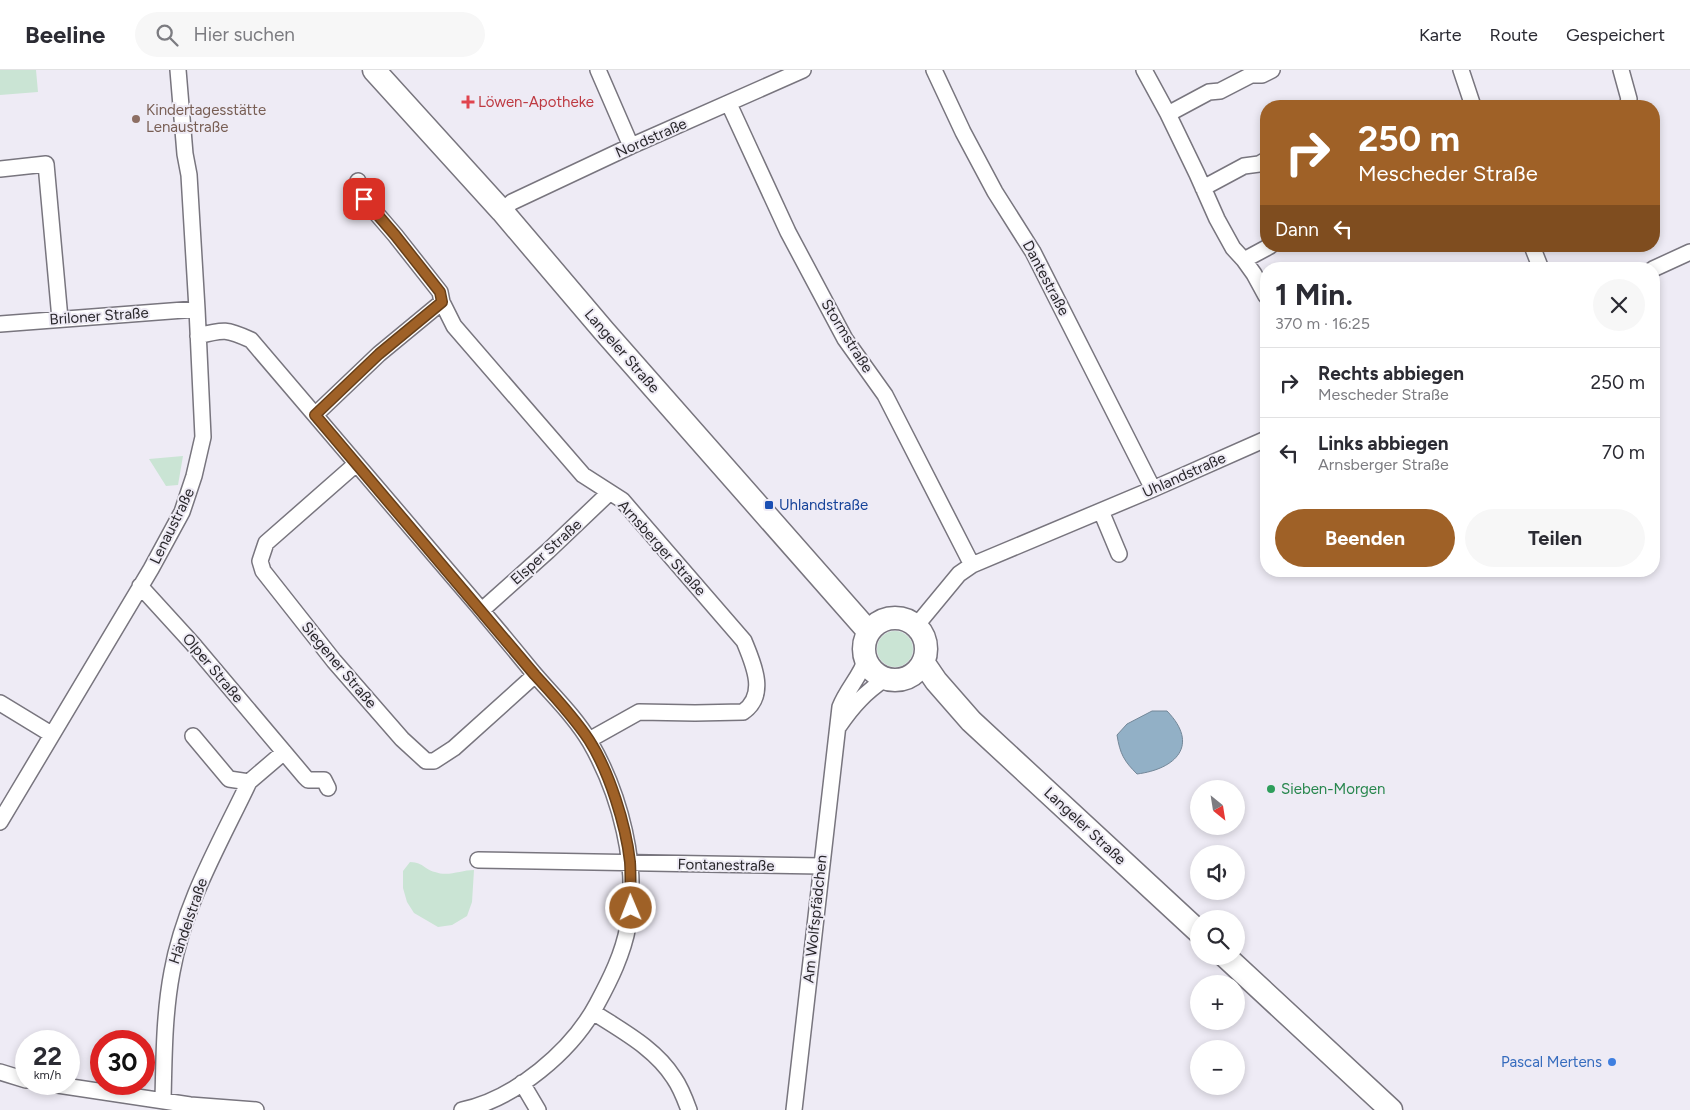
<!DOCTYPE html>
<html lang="de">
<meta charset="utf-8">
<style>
body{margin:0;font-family:Figtree,sans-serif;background:#f7f7f7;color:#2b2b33;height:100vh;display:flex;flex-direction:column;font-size:19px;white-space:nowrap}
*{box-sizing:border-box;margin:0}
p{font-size:16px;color:#7c7c81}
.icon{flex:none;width:28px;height:28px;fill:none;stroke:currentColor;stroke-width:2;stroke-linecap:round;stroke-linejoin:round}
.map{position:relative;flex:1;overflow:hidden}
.sheet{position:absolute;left:1260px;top:192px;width:400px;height:315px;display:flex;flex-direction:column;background:#fff;border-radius:20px;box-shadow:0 2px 8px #0003}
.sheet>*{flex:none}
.guide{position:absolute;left:1260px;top:30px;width:400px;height:152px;border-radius:20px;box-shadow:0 2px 8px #0003;background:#9f6127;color:#fff;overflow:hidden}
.needle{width:32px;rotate:150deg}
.fabs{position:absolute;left:1190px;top:710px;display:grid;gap:10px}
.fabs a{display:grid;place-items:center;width:55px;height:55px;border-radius:50%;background:#fff;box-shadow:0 2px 8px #0003;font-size:25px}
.speed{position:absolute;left:15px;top:960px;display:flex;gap:10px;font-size:25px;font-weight:700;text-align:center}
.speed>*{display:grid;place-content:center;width:65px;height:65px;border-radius:50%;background:#fff;box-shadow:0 2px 8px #0003;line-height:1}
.speed small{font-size:12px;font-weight:400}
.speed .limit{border:8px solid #d22;background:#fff;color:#111}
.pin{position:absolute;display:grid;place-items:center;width:42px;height:42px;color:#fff;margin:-21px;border-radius:10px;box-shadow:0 2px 8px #0006}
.me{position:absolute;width:55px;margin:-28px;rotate:359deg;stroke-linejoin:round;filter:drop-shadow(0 0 4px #0008)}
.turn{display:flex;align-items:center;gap:18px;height:105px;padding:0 15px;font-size:22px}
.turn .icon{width:65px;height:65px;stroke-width:2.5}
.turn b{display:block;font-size:35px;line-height:42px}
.then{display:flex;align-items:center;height:48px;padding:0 15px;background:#0003;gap:10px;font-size:19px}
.round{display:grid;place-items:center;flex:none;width:52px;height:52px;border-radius:26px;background:#f7f7f7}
.head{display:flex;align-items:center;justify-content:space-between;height:85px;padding:0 15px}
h1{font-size:30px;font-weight:700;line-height:38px}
.button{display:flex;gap:10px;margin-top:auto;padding:10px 15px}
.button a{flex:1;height:58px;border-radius:30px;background:#9f6127;color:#fff;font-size:20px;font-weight:700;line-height:58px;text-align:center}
.button a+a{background:#f7f7f7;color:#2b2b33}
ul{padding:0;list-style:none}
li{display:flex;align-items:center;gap:15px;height:70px;padding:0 15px;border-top:1px solid #e1e1e2}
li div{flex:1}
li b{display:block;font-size:19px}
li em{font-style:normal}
header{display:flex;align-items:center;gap:30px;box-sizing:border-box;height:70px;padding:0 25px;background:#fff;border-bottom:1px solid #e1e1e2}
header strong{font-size:24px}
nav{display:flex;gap:28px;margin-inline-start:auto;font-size:18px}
.search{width:350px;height:45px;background:#f7f7f7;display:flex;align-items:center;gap:12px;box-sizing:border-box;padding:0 18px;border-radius:28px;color:#7c7c81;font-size:19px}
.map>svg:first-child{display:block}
.green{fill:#cae4d4}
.water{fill:#92b0c6;stroke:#738798}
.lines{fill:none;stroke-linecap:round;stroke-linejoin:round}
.street-casing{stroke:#78757e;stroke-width:18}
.secondary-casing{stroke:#78757e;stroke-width:25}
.street{stroke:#fff;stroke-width:15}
.secondary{stroke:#fff;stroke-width:22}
.route-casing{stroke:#673f19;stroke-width:12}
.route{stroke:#9f6127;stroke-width:9}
.health-dot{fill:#e0444e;stroke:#eeebf5;stroke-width:2}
.education-dot{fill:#8d6e63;stroke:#eeebf5;stroke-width:2}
.transit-dot{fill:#1a4fb4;stroke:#eeebf5;stroke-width:2}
.leisure-dot{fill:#2e9e5b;stroke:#eeebf5;stroke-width:2}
.shop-dot{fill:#3f7fe0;stroke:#eeebf5;stroke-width:2}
.labels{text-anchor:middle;stroke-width:4;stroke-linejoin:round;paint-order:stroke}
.health-label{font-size:15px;fill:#be3a42;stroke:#eeebf5;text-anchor:start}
.education-label{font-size:15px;fill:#785e54;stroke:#eeebf5;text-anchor:start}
.street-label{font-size:15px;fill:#2a282c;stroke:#eeebf5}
.transit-label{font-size:15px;fill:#164399;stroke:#eeebf5;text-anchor:start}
.leisure-label{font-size:15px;fill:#27864d;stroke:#eeebf5;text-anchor:start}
.shop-label{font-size:15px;fill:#366cbe;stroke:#eeebf5;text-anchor:end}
</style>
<header>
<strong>Beeline</strong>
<div class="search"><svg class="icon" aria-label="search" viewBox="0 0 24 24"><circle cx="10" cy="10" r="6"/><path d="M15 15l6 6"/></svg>Hier suchen</div>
<nav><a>Karte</a><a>Route</a><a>Gespeichert</a></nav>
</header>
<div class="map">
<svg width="1690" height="1040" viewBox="0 0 1690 1040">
<rect width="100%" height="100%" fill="#eeebf5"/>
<path class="green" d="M 0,0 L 36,0 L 38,22 L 0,25 Z
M 183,386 L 178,415 L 166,416 L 149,389 Z
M877 579a18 18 0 1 1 36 0a18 18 0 1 1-36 0Z
M 410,792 C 425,793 423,799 435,802 C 448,807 461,800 474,800 L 472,832 L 467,846 L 452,855 L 438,857 L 414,843 L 407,832 L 403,818 L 403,801 Z"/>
<path class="water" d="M 1152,641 L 1167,641 C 1200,675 1176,699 1137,704 C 1124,691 1120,684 1117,665 L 1127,654 Z"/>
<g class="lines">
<g class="street-casing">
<path id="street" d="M 598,0 L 631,76
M 934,0 L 963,62 L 995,122 L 1033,182 L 1153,419
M 1144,0 L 1168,44 L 1197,104 L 1217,149 L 1233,178 L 1244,190 L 1254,204 L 1266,226
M 1461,0 L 1473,36
M 1621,0 L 1629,29 L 1627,36
M 729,34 L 788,162 L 845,269 L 885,325 L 972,495
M 1168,44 L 1209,22 L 1220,21 L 1251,5 L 1262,5 L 1272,0
M 0,99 L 46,94 L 60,249
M 358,111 L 364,129 L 395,165 L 440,222 L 442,232 L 454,256 L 583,405 L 622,430 L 744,571 C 753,593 768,625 743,642 L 695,643 L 639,642 L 589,670
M 1203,118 L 1244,96 L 1259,94 L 1266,90
M 502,141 L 512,132 L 631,76 L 803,0
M 1532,176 L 1541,199
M 1244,190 L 1270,176
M 1653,199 L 1690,182
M 0,254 L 197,239
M 198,266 C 224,259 227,259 251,270 C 313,342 374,415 436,487 C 468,524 500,562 531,600 C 551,624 574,645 590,672 C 620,724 639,796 628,856 C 623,884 610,910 597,934 C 572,981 515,1029 462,1040
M 315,345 L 379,284 L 442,232
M 356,394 L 266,473 L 260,491 L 263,501 L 334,591 L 402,669 L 426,691 L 434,691 L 454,678 L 535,605
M 1101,441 L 1119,484
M 140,516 L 192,573 L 305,707 L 308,710 L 324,710 L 328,718
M 482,540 L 548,481 L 609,423
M 916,556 L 959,504 L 972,495 L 1153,419 L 1266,369
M 0,633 L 51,664
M 839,656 C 854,634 865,623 886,608
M 193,666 L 229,709 L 249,712 L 284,682
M 0,752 L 151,499 L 182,442 L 194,406 L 203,367 L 197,239 L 189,105 L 185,84 L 178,0
M 478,790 L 821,796
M 593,942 C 622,961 655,978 674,1008 C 681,1018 685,1029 689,1040
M 0,1002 L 26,1010
M 522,1013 L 538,1040
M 51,1014 L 190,1035 L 256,1040
M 163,1031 C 164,988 164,944 172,902 C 184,834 220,773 249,712
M 794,1040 L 840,637 C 847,619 860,607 866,589"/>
</g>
<g class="secondary-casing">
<path id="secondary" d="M 374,0 L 502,141 L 604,261 L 869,562
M864 579a31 31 0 1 1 62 0a31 31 0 1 1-62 0Z
M 923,592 L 936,611 L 971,651 L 1199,862
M 1225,886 L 1391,1040"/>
</g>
<use href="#street" class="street"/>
<use href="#secondary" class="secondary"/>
</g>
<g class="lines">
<g class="route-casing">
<path id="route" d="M 364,129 L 395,165 L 440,222 L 442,232 L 379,284 L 315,345 L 535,605 C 554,626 573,646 589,670 C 609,701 626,755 630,792 C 631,807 630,823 631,838"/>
</g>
<use href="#route" class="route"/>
</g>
<path class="health-dot" d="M465.5 24.5h5v5h5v5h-5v5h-5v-5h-5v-5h5z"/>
<circle class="education-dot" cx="136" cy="49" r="5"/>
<rect class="transit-dot" x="764" y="430" width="10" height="10" rx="2.5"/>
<circle class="leisure-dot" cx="1271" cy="719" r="5"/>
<circle class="shop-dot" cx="1612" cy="992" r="5"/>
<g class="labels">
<g class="health-label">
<text x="478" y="37">Löwen-Apotheke</text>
</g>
<g class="education-label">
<text x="146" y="45">Kindertagesstätte<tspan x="146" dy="17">Lenaustraße</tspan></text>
</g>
<g class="street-label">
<text transform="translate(651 68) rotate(-24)" y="5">Nordstraße</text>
<text transform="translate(1046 208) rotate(62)" y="5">Dantestraße</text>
<text transform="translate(99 246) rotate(-4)" y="5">Briloner Straße</text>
<text transform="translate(847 266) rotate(58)" y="5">Stormstraße</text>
<text transform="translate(622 281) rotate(49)" y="5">Langeler Straße</text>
<text transform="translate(1184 405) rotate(-24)" y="5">Uhlandstraße</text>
<text transform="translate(172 456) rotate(-64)" y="5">Lenaustraße</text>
<text transform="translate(662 478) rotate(48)" y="5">Arnsberger Straße</text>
<text transform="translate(546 482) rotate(-42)" y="5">Elsper Straße</text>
<text transform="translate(339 595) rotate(50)" y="5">Siegener Straße</text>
<text transform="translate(213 598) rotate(50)" y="5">Olper Straße</text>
<text transform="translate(1085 756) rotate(43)" y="5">Langeler Straße</text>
<text transform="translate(726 795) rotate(1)" y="5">Fontanestraße</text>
<text transform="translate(815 849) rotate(-84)" y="5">Am Wolfspfädchen</text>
<text transform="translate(188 851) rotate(-71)" y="5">Händelstraße</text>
</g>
<g class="transit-label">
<text x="779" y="440">Uhlandstraße</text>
</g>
<g class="leisure-label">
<text x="1281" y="724">Sieben-Morgen</text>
</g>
<g class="shop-label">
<text x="1602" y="997">Pascal Mertens</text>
</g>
</g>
</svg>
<div class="fabs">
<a><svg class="needle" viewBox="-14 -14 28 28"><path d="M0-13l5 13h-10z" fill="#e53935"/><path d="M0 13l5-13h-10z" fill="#7c7c81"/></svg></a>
<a><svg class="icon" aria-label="sound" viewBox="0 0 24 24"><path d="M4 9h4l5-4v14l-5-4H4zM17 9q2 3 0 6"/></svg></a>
<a><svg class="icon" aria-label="search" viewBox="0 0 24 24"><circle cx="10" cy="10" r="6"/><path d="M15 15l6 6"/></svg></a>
<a>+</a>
<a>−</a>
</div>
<div class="speed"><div>22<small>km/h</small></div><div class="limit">30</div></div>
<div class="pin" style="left:364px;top:129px;background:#d93025"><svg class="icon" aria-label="arrive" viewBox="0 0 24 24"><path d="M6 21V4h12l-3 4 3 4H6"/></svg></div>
<svg class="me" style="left:631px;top:838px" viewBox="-20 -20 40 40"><circle r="17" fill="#9f6127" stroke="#fff" stroke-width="3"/><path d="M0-11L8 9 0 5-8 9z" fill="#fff"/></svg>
<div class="guide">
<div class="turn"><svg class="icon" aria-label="right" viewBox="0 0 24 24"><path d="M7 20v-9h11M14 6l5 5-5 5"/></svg><div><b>250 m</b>Mescheder Straße</div></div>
<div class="then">Dann<svg class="icon" aria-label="left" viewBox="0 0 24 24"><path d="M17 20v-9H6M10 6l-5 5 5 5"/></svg></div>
</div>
<section class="sheet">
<div class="head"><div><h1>1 Min.</h1><p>370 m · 16:25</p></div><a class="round"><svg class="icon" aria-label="close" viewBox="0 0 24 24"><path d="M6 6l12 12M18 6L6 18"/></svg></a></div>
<ul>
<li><svg class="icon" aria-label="right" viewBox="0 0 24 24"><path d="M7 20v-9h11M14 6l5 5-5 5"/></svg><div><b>Rechts abbiegen</b><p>Mescheder Straße</p></div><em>250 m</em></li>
<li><svg class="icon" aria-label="left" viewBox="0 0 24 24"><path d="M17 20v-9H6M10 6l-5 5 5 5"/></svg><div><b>Links abbiegen</b><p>Arnsberger Straße</p></div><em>70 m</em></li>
</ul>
<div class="button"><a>Beenden</a><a>Teilen</a></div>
</section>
</div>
